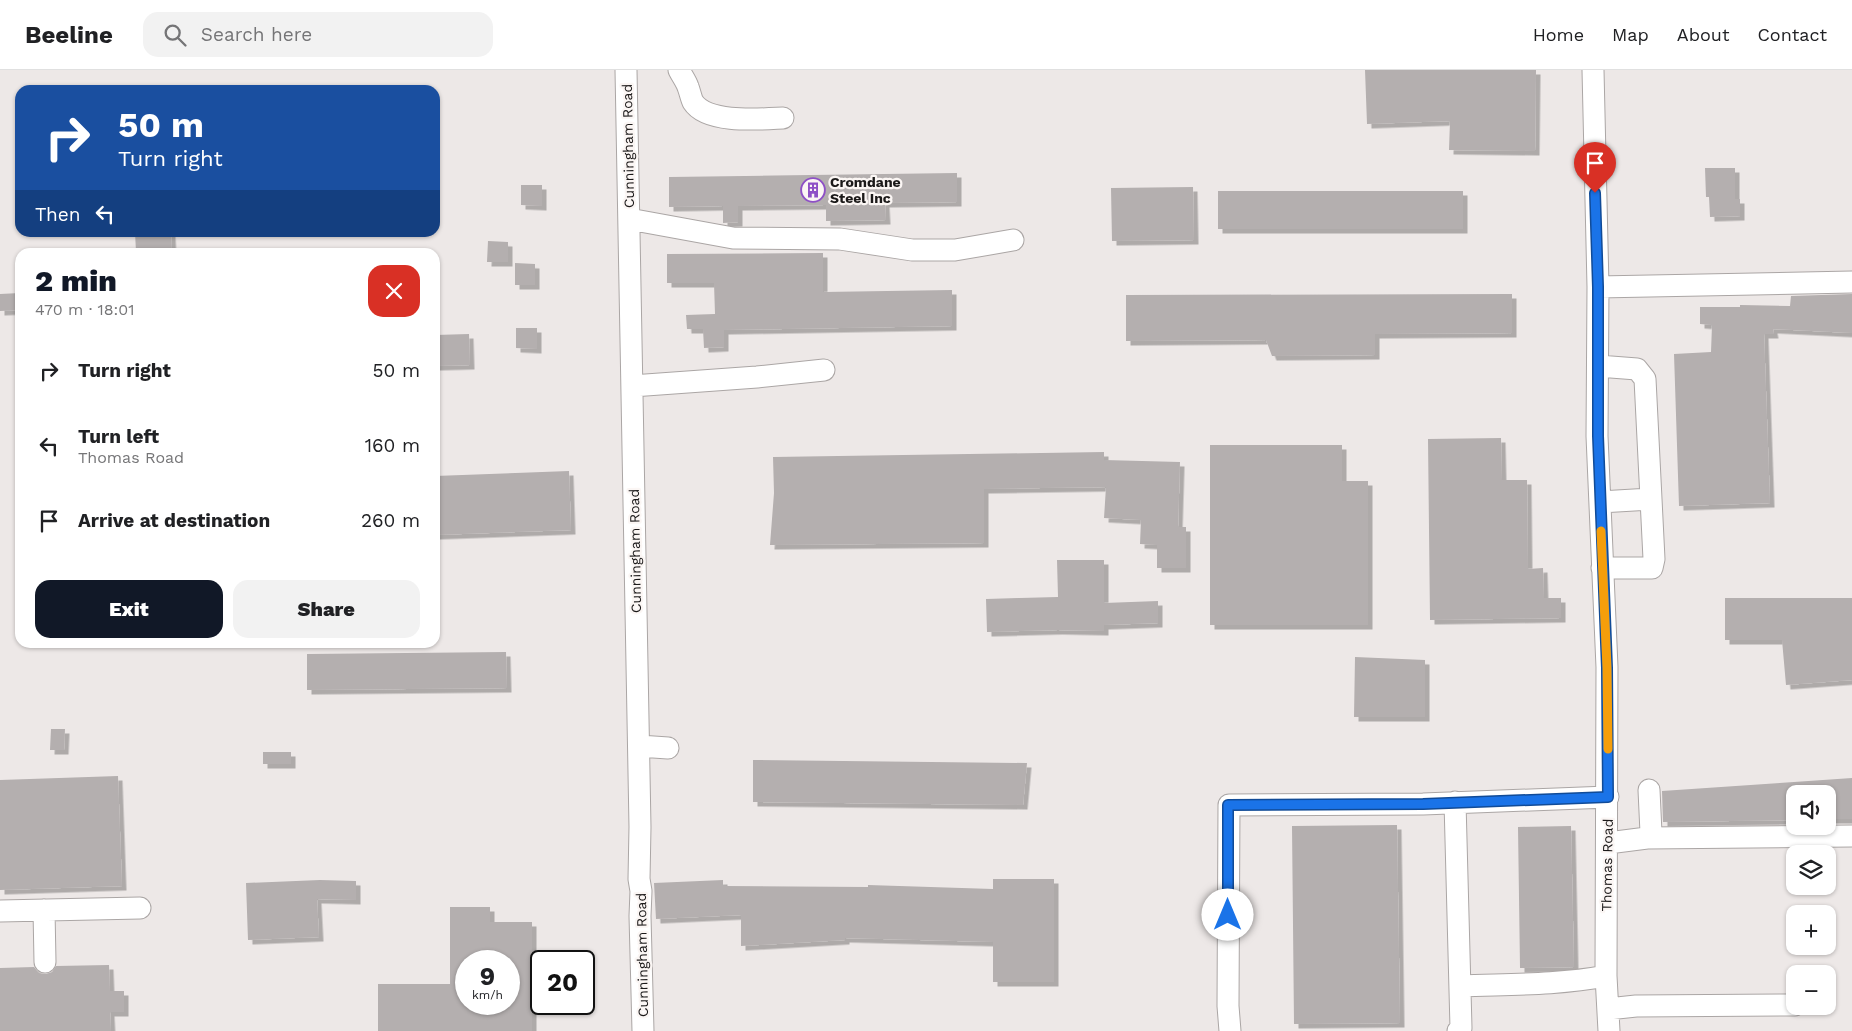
<!DOCTYPE html>
<meta charset="utf-8">
<style>
body{margin:0;font-family:"Work Sans",sans-serif;background:#f2f2f2;color:#202124;height:100vh;display:flex;flex-direction:column;font-size:19px;white-space:nowrap}
*{box-sizing:border-box;margin:0}
p{font-size:16px;color:#757577}
.icon{flex:none;width:28px;height:28px;fill:none;stroke:currentColor;stroke-width:2;stroke-linecap:round;stroke-linejoin:round}
.map{position:relative;flex:1;overflow:hidden}
.panel{position:absolute;left:15px;top:178px;width:425px;height:400px;display:flex;flex-direction:column;background:#fff;border-radius:15px;box-shadow:0 1px 4px #0004}
.panel>*{flex:none}
.top-card{position:absolute;left:15px;top:15px;width:425px;height:152px;border-radius:15px;box-shadow:0 1px 4px #0004;background:#1a4fa0;color:#fff;overflow:hidden}
.fabs{position:absolute;left:1786px;top:715px;display:grid;gap:10px}
.fabs a{display:grid;place-items:center;width:50px;height:50px;border-radius:10px;background:#fff;box-shadow:0 1px 4px #0004;font-size:25px}
.speed{position:absolute;left:455px;top:880px;display:flex;gap:10px;font-size:25px;font-weight:700;text-align:center}
.speed>*{display:grid;place-content:center;width:65px;height:65px;border-radius:50%;background:#fff;box-shadow:0 1px 4px #0004;line-height:1}
.speed small{font-size:12px;font-weight:400}
.speed .limit{border:2px solid #111;border-radius:8px;background:#fff;color:#111}
.pin{position:absolute;display:grid;place-items:center;width:42px;height:42px;color:#fff;margin:-51px -21px;border-radius:50% 50% 50% 0;rotate:-45deg;box-shadow:0 0 5px #0007}
.pin .icon{rotate:45deg}
.me{position:absolute;width:55px;margin:-28px;rotate:0deg;stroke-linejoin:round;filter:drop-shadow(0 0 4px #0008)}
.turn{display:flex;align-items:center;gap:18px;height:105px;padding:0 20px;font-size:22px}
.turn .icon{width:65px;height:65px;stroke-width:2.5}
.turn b{display:block;font-size:35px;line-height:42px}
.then{display:flex;align-items:center;height:48px;padding:0 20px;background:#0003;gap:10px;font-size:19px}
.round{display:grid;place-items:center;flex:none;width:52px;height:52px;border-radius:15px;background:#f2f2f2}
.headline{display:flex;align-items:center;justify-content:space-between;height:85px;padding:0 20px}
h1{font-size:30px;font-weight:800;line-height:38px;color:#111827}
.action{display:flex;gap:10px;margin-top:auto;padding:10px 20px}
.action a{flex:1;height:58px;border-radius:15px;background:#111827;color:#fff;font-size:20px;font-weight:800;line-height:58px;text-align:center}
.action a+a{background:#f2f2f2;color:#202124}
ul{padding:0;list-style:none}
li{display:flex;align-items:center;gap:15px;height:75px;padding:0 20px}
li div{flex:1}
li b{display:block;font-size:19px}
li em{font-style:normal}
header{display:flex;align-items:center;gap:30px;box-sizing:border-box;height:70px;padding:0 25px;background:#fff;border-bottom:1px solid #e0e0e0}
header strong{font-size:24px}
nav{display:flex;gap:28px;margin-inline-start:auto;font-size:18px}
.search{width:350px;height:45px;background:#f2f2f2;display:flex;align-items:center;gap:12px;box-sizing:border-box;padding:0 18px;border-radius:15px;color:#757577;font-size:19px}
.map>svg:first-child{display:block}
.building{fill:#b4afaf;fill-rule:evenodd;filter:url(#shadow)}
.lines{fill:none;stroke-linecap:round;stroke-linejoin:round}
.minor-casing{stroke:#aba6a5;stroke-width:23}
.minor{stroke:#fff;stroke-width:21}
.route-casing{stroke:#114b97;stroke-width:12}
.route{stroke:#1a73e8;stroke-width:9}
.slow{stroke:#f59e0b;stroke-width:9}
.labels{text-anchor:middle;stroke-width:4.5;stroke-linejoin:round;paint-order:stroke}
.street-label{font-size:14px;fill:#1b1919;stroke:#fbf6f4}
.poi-label{font-size:14px;font-weight:bold;fill:#1b1919;stroke:#fbf6f4;text-anchor:start}
</style>
<header>
<strong>Beeline</strong>
<div class="search"><svg class="icon" aria-label="search" viewBox="0 0 24 24"><circle cx="10" cy="10" r="6"/><path d="M15 15l6 6"/></svg>Search here</div>
<nav><a>Home</a><a>Map</a><a>About</a><a>Contact</a></nav>
</header>
<div class="map">
<svg width="1852" height="961" viewBox="0 0 1852 961">
<defs>
<filter id="shadow"><feDropShadow dx="4.5" dy="4.5" stdDeviation="0" flood-color="#0004"/></filter>
</defs>
<rect width="100%" height="100%" fill="#ede8e7"/>
<path class="building" d="M 1365,0 L 1536,0 L 1535,81 L 1449,80 L 1450,51 L 1367,54 Z
M 1705,98 L 1735,98 L 1735,129 L 1740,129 L 1740,146 L 1710,147 L 1709,127 L 1706,127 Z
M 957,103 L 957,132 L 885,133 L 886,150 L 826,151 L 826,135 L 738,136 L 738,152 L 723,153 L 723,136 L 669,137 L 669,107 Z
M 521,115 L 542,115 L 542,136 L 521,135 Z
M 1193,117 L 1194,170 L 1112,171 L 1111,118 Z
M 1218,121 L 1463,121 L 1463,159 L 1218,159 Z
M 135,162 L 171,162 L 172,182 L 136,182 Z
M 488,171 L 508,172 L 508,192 L 487,192 Z
M 823,183 L 823,222 L 952,220 L 952,256 L 724,260 L 724,277 L 704,278 L 703,259 L 687,259 L 686,245 L 715,244 L 714,213 L 667,213 L 667,184 Z
M 515,193 L 535,194 L 535,215 L 515,215 Z
M 20,223 L 20,240 L 0,241 L 0,224 Z
M 1512,224 L 1512,263 L 1375,264 L 1375,285 L 1272,286 L 1266,270 L 1126,271 L 1126,225 Z
M 1852,224 L 1852,263 L 1773,259 L 1774,264 L 1764,264 L 1770,433 L 1679,436 L 1674,284 L 1711,282 L 1712,255 L 1700,254 L 1700,237 L 1740,237 L 1740,235 L 1790,236 L 1791,226 Z
M 516,258 L 537,258 L 537,279 L 516,278 Z
M 469,264 L 470,295 L 435,296 L 435,265 Z
M 1501,368 L 1502,410 L 1527,410 L 1528,499 L 1543,498 L 1544,528 L 1561,528 L 1561,548 L 1430,550 L 1428,369 Z
M 1210,375 L 1342,375 L 1342,411 L 1368,411 L 1368,555 L 1210,555 Z
M 1104,382 L 1104,390 L 1180,392 L 1178,457 L 1186,457 L 1186,498 L 1157,498 L 1157,475 L 1140,474 L 1141,450 L 1104,448 L 1106,417 L 984,419 L 984,473 L 770,475 L 774,423 L 773,387 Z
M 569,401 L 571,460 L 435,465 L 435,406 Z
M 1057,490 L 1104,490 L 1104,533 L 1158,531 L 1158,553 L 1104,555 L 1104,561 L 1058,560 L 987,562 L 986,529 L 1058,527 Z
M 1725,528 L 1852,528 L 1852,610 L 1786,615 L 1782,570 L 1725,570 Z
M 506,582 L 507,618 L 307,620 L 307,584 Z
M 1355,587 L 1425,590 L 1425,647 L 1354,647 Z
M 51,659 L 65,659 L 64,680 L 50,680 Z
M 263,682 L 291,682 L 291,694 L 263,694 Z
M 753,690 L 1027,693 L 1023,735 L 753,732 Z
M 118,706 L 122,816 L 0,820 L 0,710 Z
M 1852,708 L 1852,749 L 1828,749 L 1828,724 L 1795,724 L 1795,750 L 1663,752 L 1662,721 Z
M 1397,755 L 1400,953 L 1294,954 L 1292,756 Z
M 1571,756 L 1574,897 L 1520,898 L 1518,757 Z
M 993,809 L 1054,809 L 1054,912 L 993,912 L 993,872 L 845,868 L 845,870 L 741,876 L 741,845 L 656,849 L 654,813 L 723,810 L 723,816 L 868,817 L 868,815 L 993,819 Z
M 320,810 L 356,811 L 356,830 L 317,829 L 319,867 L 248,870 L 246,813 Z
M 450,837 L 490,837 L 490,852 L 532,852 L 532,961 L 378,961 L 378,914 L 450,914 ZM 466,891 L 509,891 L 509,934 L 466,934 Z
M 109,895 L 110,921 L 124,921 L 124,942 L 110,942 L 111,961 L 0,961 L 0,898 L 34,897 L 39,903 L 46,904 L 52,902 L 56,896 Z"/>
<g class="lines">
<g class="minor-casing">
<path id="minor" d="M 626,0 L 640,757 L 639,809 L 641,821 L 640,846 L 643,961
M 679,0 C 682,6 686,11 688,17 C 690,22 691,28 693,32 C 707,54 761,49 783,48
M 1593,0 L 1598,217 L 1597,366 L 1607,597 L 1606,906 L 1609,961
M 629,149 L 733,168 L 840,169 L 912,180 L 955,180 L 1013,170
M 1598,217 L 1852,212
M 1598,296 L 1637,299 L 1645,309 L 1654,489 L 1652,498 L 1602,498
M 632,316 L 757,307 L 824,300
M 1600,432 L 1651,429
M 639,676 L 668,678
M 1455,732 L 1461,958 L 1458,961
M 1647,768 L 1852,766
M 1608,773 L 1647,768 L 1651,763 L 1649,720
M 44,840 L 45,892
M 0,841 L 140,838
M 1461,916 C 1509,914 1558,915 1606,906
M 1608,939 L 1636,936 L 1795,935
M 1230,961 L 1228,936 L 1229,735 L 1423,734 L 1608,727"/>
</g>
<use href="#minor" class="minor"/>
</g>
<g class="lines">
<g class="route-casing">
<path id="route" d="M 1228,845 L 1228,735 L 1423,734 L 1608,727 L 1607,598 L 1598,366 L 1598,217 L 1595,123"/>
</g>
<use href="#route" class="route"/>
<path class="slow" d="M 1601,461 L 1607,598 L 1608,679"/>
</g>
<defs>
<g id="building-ring" transform="scale(1.25)"><circle r="9.5" fill="#fbf6f4" stroke="#8e50c6" stroke-width="1.5"/><path d="M-4-6H4V6H1V3H-1V6H-4ZM-2.5-4.3h1.7v1.8h-1.7ZM.8-4.3h1.7v1.8H.8ZM-2.5-1h1.7V.8h-1.7ZM.8-1h1.7V.8H.8Z" fill="#8e50c6"/></g>
</defs>
<g fill-rule="evenodd">
<use href="#building-ring" x="813" y="120"/>
</g>
<g class="labels">
<g class="street-label">
<text transform="translate(628 76) rotate(-91)" y="5">Cunningham Road</text>
<text transform="translate(635 481) rotate(-91)" y="5">Cunningham Road</text>
<text transform="translate(1607 795) rotate(-89)" y="5">Thomas Road</text>
<text transform="translate(642 885) rotate(-91)" y="5">Cunningham Road</text>
</g>
<g class="poi-label">
<text x="830" y="117">Cromdane<tspan x="830" dy="16">Steel Inc</tspan></text>
</g>
</g>
</svg>
<div class="fabs">
<a><svg class="icon" aria-label="sound" viewBox="0 0 24 24"><path d="M4 9h4l5-4v14l-5-4H4zM17 9q2 3 0 6"/></svg></a>
<a><svg class="icon" aria-label="layers" viewBox="0 0 24 24"><path d="M12 4l9 5-9 5-9-5zM3 14l9 5 9-5"/></svg></a>
<a>+</a>
<a>−</a>
</div>
<div class="speed"><div>9<small>km/h</small></div><div class="limit">20</div></div>
<div class="pin" style="left:1595px;top:123px;background:#d93025"><svg class="icon" aria-label="arrive" viewBox="0 0 24 24"><path d="M6 21V4h12l-3 4 3 4H6"/></svg></div>
<svg class="me" style="left:1228px;top:845px" viewBox="-20 -20 40 40"><circle r="19" fill="#fff"/><path d="M0-13L10 11 0 6-10 11z" fill="#1a73e8"/></svg>
<div class="top-card">
<div class="turn"><svg class="icon" aria-label="right" viewBox="0 0 24 24"><path d="M7 20v-9h11M14 6l5 5-5 5"/></svg><div><b>50 m</b>Turn right</div></div>
<div class="then">Then<svg class="icon" aria-label="left" viewBox="0 0 24 24"><path d="M17 20v-9H6M10 6l-5 5 5 5"/></svg></div>
</div>
<section class="panel">
<div class="headline"><div><h1>2 min</h1><p>470 m · 18:01</p></div><a class="round" style="background:#d93025;color:#fff"><svg class="icon" aria-label="close" viewBox="0 0 24 24"><path d="M6 6l12 12M18 6L6 18"/></svg></a></div>
<ul>
<li><svg class="icon" aria-label="right" viewBox="0 0 24 24"><path d="M7 20v-9h11M14 6l5 5-5 5"/></svg><div><b>Turn right</b></div><em>50 m</em></li>
<li><svg class="icon" aria-label="left" viewBox="0 0 24 24"><path d="M17 20v-9H6M10 6l-5 5 5 5"/></svg><div><b>Turn left</b><p>Thomas Road</p></div><em>160 m</em></li>
<li><svg class="icon" aria-label="arrive" viewBox="0 0 24 24"><path d="M6 21V4h12l-3 4 3 4H6"/></svg><div><b>Arrive at destination</b></div><em>260 m</em></li>
</ul>
<div class="action"><a>Exit</a><a>Share</a></div>
</section>
</div>
